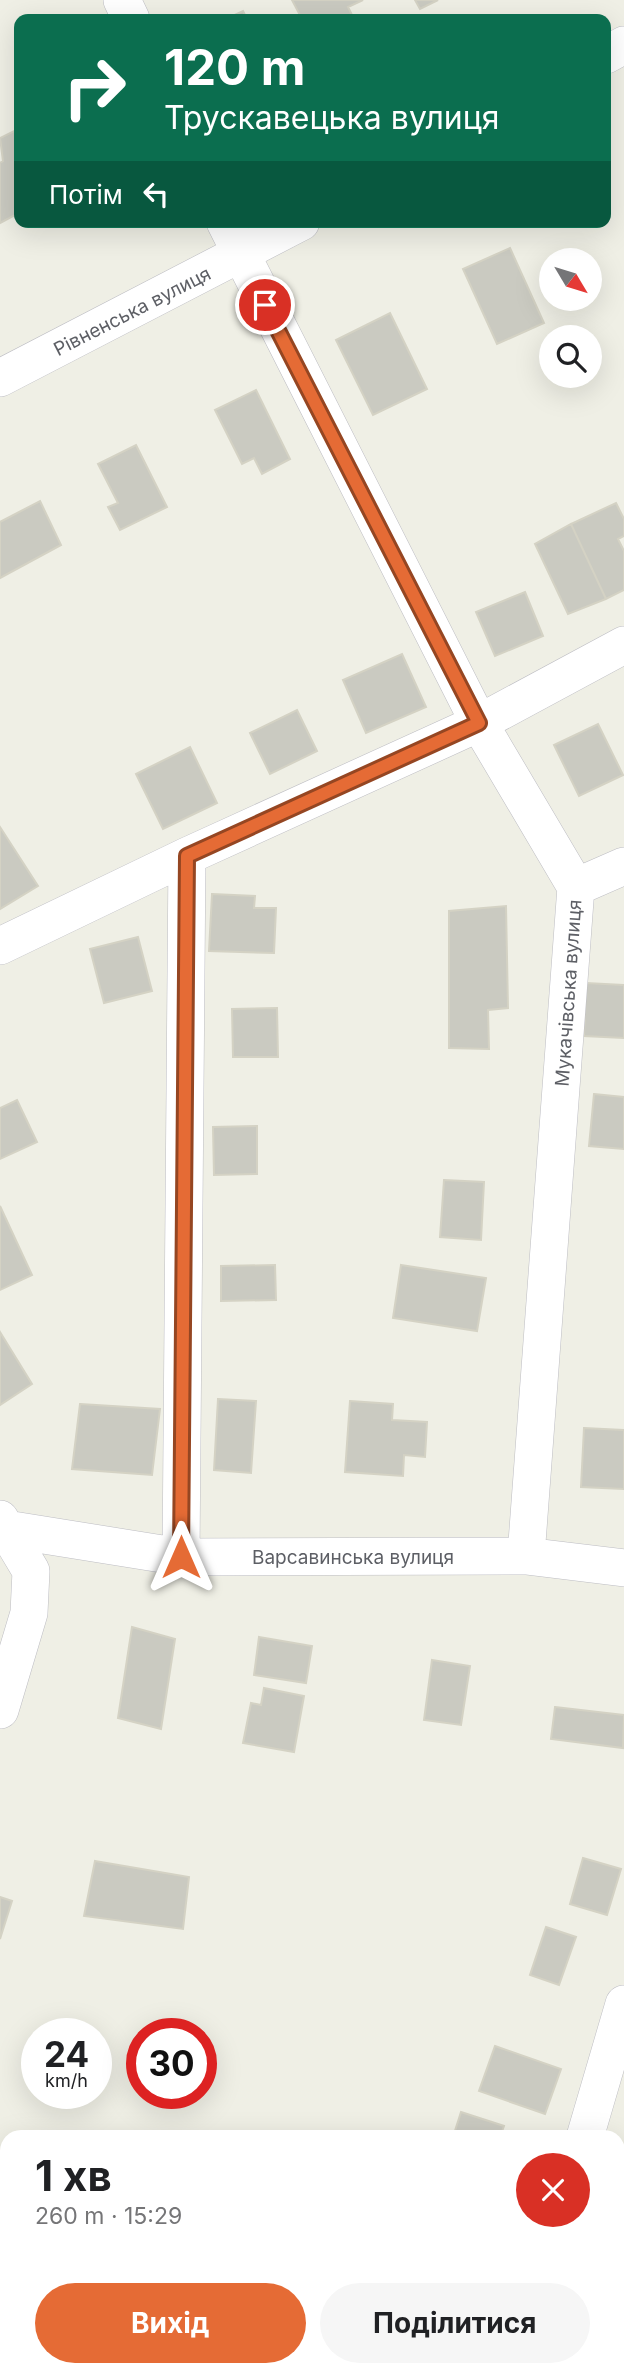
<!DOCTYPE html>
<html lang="uk">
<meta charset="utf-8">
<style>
body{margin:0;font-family:Inter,sans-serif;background:#f6f6f6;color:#202124;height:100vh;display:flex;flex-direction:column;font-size:26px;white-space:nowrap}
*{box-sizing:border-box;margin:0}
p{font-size:23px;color:#757577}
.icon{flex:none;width:38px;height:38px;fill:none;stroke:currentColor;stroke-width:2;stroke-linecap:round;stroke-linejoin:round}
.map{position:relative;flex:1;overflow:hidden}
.sheet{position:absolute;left:0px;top:2130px;width:625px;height:247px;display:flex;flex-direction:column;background:#fff;border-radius:21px 21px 0 0;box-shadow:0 7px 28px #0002}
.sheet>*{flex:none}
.hud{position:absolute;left:14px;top:14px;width:597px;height:214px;border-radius:14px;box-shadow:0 7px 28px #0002;background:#0b6e4f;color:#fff;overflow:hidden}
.needle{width:46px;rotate:128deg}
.controls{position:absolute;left:539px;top:248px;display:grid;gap:14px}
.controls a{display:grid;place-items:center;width:63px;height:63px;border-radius:50%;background:#fff;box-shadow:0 7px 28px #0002;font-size:35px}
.speed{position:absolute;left:21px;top:2018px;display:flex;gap:14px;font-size:35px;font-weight:700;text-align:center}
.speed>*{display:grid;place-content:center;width:91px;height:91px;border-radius:50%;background:#fff;box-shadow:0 7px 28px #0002;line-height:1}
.speed small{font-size:18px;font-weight:400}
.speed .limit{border:10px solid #d22;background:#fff;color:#111}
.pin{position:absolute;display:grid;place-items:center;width:60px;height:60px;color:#fff;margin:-30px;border:4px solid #fff;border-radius:50%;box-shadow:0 2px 7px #0007}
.me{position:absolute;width:77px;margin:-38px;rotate:0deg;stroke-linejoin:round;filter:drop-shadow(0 0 5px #0008)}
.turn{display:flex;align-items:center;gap:24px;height:147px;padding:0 35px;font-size:32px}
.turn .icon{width:91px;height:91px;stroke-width:2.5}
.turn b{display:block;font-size:49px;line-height:60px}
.then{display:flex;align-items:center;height:66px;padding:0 35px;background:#0003;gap:14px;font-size:26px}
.round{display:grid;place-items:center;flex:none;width:74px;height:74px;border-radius:37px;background:#f6f6f6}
.headline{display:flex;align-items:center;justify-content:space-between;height:119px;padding:0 35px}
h1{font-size:42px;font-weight:700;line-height:52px}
.cta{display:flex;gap:14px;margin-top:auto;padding:14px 35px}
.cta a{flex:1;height:80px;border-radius:42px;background:#e56b35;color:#fff;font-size:28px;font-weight:700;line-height:80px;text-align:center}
.cta a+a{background:#f6f6f6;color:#202124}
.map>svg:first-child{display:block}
.building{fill:#cacac1;stroke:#d4d2c4;stroke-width:2}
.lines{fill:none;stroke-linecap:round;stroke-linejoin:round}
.minor-casing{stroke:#bdbdc3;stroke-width:38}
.minor{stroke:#fff;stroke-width:37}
.route-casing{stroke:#954622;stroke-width:18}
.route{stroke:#e56b35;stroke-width:12}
.labels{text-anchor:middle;stroke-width:5;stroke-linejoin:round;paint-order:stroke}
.street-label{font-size:19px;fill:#5d5f65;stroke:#fff}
</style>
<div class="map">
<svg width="624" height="2376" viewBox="0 0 624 2376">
<rect width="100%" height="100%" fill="#efefe5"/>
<path class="building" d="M 292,0 L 363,0 L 348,7 L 354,19 L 302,19 Z
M 415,0 L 438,0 L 420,9 Z
M 243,11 L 247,19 L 226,19 Z
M 16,130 L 19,137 L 19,213 L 0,223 L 0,163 L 3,161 L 0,138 Z
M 510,248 L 544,323 L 497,344 L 463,269 Z
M 390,313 L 427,389 L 373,415 L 336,340 Z
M 256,390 L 290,459 L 262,474 L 254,458 L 242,464 L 215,410 Z
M 136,445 L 167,507 L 120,530 L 108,507 L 118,503 L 98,464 Z
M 40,501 L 61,545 L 0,578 L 0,522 Z
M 616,503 L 624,519 L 624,536 L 618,539 L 624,551 L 624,590 L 606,599 L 571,524 Z
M 571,524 L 606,599 L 568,614 L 535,544 Z
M 525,592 L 543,636 L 495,656 L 476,612 Z
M 402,654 L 426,707 L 366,733 L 343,680 Z
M 297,710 L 317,751 L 270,774 L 250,733 Z
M 598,724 L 623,775 L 579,796 L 554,745 Z
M 190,747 L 217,803 L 163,829 L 136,774 Z
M 0,827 L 38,886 L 0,909 Z
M 212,894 L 255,896 L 254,908 L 276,908 L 274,953 L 209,951 Z
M 506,906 L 508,1008 L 488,1010 L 489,1049 L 449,1048 L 449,911 Z
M 138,937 L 152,991 L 104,1003 L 90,949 Z
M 586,983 L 624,985 L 624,1038 L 584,1036 Z
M 277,1008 L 278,1057 L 233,1057 L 232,1009 Z
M 594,1094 L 624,1097 L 624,1149 L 589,1146 Z
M 17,1100 L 37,1142 L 0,1159 L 0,1108 Z
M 257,1126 L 257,1174 L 214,1175 L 213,1127 Z
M 444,1180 L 484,1182 L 481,1240 L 440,1237 Z
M 0,1206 L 32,1275 L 0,1290 Z
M 275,1265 L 276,1300 L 221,1301 L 221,1266 Z
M 401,1265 L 486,1278 L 477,1331 L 393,1318 Z
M 0,1332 L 32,1384 L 0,1405 Z
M 218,1399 L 256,1401 L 251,1473 L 214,1470 Z
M 350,1401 L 393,1404 L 392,1420 L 427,1422 L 425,1457 L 404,1455 L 403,1476 L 345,1472 Z
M 80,1404 L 160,1409 L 152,1475 L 72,1469 Z
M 584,1428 L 624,1430 L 624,1489 L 581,1487 Z
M 132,1627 L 175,1639 L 161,1729 L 118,1718 Z
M 259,1637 L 312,1646 L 306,1683 L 254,1675 Z
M 432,1660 L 470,1666 L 461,1725 L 424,1720 Z
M 264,1688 L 304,1696 L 294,1752 L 243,1743 L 251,1703 L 261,1705 Z
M 555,1707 L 624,1715 L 623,1748 L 551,1739 Z
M 583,1858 L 621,1869 L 607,1915 L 570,1904 Z
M 95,1861 L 189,1877 L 183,1929 L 84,1916 Z
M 0,1897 L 12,1901 L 0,1939 Z
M 546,1927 L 576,1937 L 559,1985 L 530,1975 Z
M 495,2046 L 561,2069 L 545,2114 L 479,2091 Z
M 461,2112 L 504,2126 L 500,2137 L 453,2137 Z
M 0,2190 L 7,2192 L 7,2238 L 0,2236 Z
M 618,2291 L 624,2293 L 624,2332 L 618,2330 Z"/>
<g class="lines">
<g class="minor-casing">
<path id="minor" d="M 122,0 L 131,19
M 606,55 L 624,45
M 225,222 L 479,723 L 576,887 L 526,1556
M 0,378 L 301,222
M 576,887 L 624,866
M 0,946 L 187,856 L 479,723 L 624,645
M 0,1519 L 31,1571 L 29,1613 L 0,1710
M 0,1528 L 181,1557 L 526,1556 L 624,1568
M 181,1557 L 187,856
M 585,2137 L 624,2004
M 504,2376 L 507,2370"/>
</g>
<use href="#minor" class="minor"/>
</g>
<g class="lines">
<g class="route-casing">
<path id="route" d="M 181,1557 L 187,856 L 479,723 L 265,305"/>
</g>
<use href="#route" class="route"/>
</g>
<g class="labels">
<g class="street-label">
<text transform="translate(132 311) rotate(-27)" y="7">Рівненська вулиця</text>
<text transform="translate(568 993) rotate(-86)" y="7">Мукачівська вулиця</text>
<text x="353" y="1564">Варсавинська вулиця</text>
</g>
</g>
</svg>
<div class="controls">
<a><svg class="needle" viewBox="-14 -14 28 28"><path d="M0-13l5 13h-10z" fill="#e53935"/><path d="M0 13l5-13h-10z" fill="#757577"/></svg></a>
<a><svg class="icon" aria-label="search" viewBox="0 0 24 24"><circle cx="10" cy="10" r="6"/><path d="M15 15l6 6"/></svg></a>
</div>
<div class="speed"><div>24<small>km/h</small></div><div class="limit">30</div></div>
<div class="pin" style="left:265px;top:305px;background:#d93025"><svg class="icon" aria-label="arrive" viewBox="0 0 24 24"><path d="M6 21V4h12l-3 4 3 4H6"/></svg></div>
<svg class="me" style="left:181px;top:1557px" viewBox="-20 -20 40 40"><path d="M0-17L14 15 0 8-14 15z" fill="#e56b35" stroke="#fff" stroke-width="4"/></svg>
<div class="hud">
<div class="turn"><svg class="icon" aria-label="right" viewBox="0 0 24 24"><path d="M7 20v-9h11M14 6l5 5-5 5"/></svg><div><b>120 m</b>Трускавецька вулиця</div></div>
<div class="then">Потім<svg class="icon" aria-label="left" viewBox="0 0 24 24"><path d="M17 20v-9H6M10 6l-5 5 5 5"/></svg></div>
</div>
<section class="sheet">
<div class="headline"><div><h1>1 хв</h1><p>260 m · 15:29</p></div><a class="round" style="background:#d93025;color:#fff"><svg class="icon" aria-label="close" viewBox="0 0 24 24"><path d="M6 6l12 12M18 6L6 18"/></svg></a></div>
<div class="cta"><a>Вихід</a><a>Поділитися</a></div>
</section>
</div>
